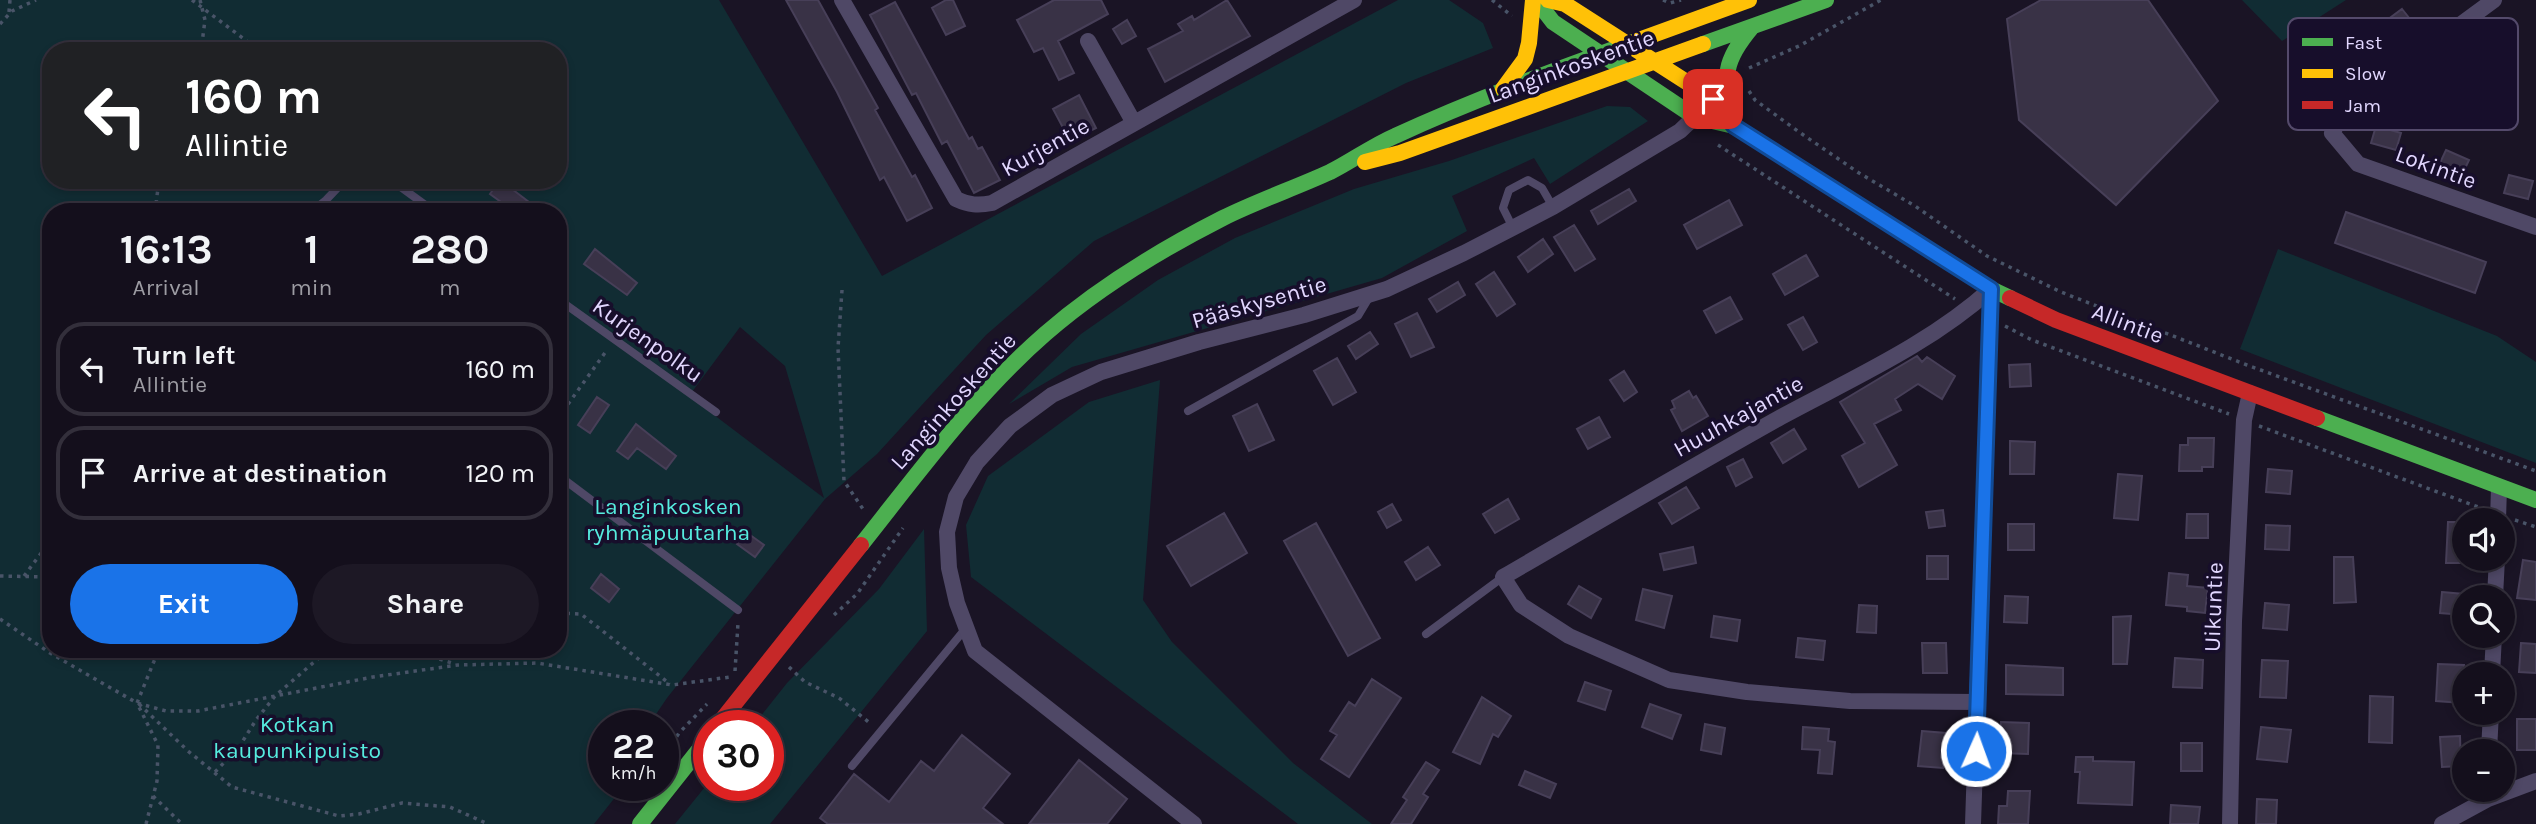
<!DOCTYPE html>
<meta charset="utf-8">
<style>
body{margin:0;font-family:Karla,sans-serif;background:#1d1825;color:#f1f3f6;height:100vh;display:flex;flex-direction:column;font-size:26px;white-space:nowrap}
*{box-sizing:border-box;margin:0}
p{font-size:23px;color:#9d9ca3}
.icon{flex:none;width:38px;height:38px;fill:none;stroke:currentColor;stroke-width:2;stroke-linecap:round;stroke-linejoin:round}
.map{position:relative;flex:1;overflow:hidden}
.side{position:absolute;left:42px;top:203px;width:525px;height:455px;display:flex;flex-direction:column;background:#140f1c;border-radius:28px;box-shadow:0 4px 10px #0003,0 0 0 2px #332f3b}
.side>*{flex:none}
.top-card{position:absolute;left:42px;top:42px;width:525px;height:147px;border-radius:28px;box-shadow:0 4px 10px #0003,0 0 0 2px #332f3b;background:#202124;color:#fff;overflow:hidden}
.tools{position:absolute;left:2452px;top:508px;display:grid;gap:14px}
.tools a{display:grid;place-items:center;width:63px;height:63px;border-radius:50%;background:#140f1c;box-shadow:0 4px 10px #0003,0 0 0 2px #332f3b;font-size:35px}
.speed{position:absolute;left:588px;top:710px;display:flex;gap:14px;font-size:35px;font-weight:700;text-align:center}
.speed>*{display:grid;place-content:center;width:91px;height:91px;border-radius:50%;background:#140f1c;box-shadow:0 4px 10px #0003,0 0 0 2px #332f3b;line-height:1}
.speed small{font-size:18px;font-weight:400}
.speed .limit{border:10px solid #d22;background:#fff;color:#111}
.pin{position:absolute;display:grid;place-items:center;width:60px;height:60px;color:#fff;margin:-30px;border-radius:14px;box-shadow:0 4px 10px #0006}
.me{position:absolute;width:77px;margin:-38px;rotate:2deg;stroke-linejoin:round;filter:drop-shadow(0 0 5px #0008)}
.turn{display:flex;align-items:center;gap:24px;height:147px;padding:0 28px;font-size:32px}
.turn .icon{width:91px;height:91px;stroke-width:2.5}
.turn b{display:block;font-size:49px;line-height:60px}
.eta{display:flex;justify-content:space-evenly;align-items:center;height:119px;text-align:center}
.eta b{font-size:42px;font-weight:700;line-height:49px}
.action{display:flex;gap:14px;margin-top:auto;padding:14px 28px}
.action a{flex:1;height:80px;border-radius:42px;background:#1a73e8;color:#fff;font-size:28px;font-weight:700;line-height:80px;text-align:center}
.action a+a{background:#1d1825;color:#f1f3f6}
ul{padding:0;list-style:none}
li{display:flex;align-items:center;gap:21px;height:94px;margin:0 14px 10px;padding:0 14px;border:4px solid #332f3b;border-radius:28px}
li div{flex:1}
li b{display:block;font-size:26px}
li em{font-style:normal}
.map>svg:first-child{display:block}
.green{fill:#112c33;fill-rule:evenodd}
.building{fill:#393246;stroke:#473f58;stroke-width:2}
.lines{fill:none;stroke-linecap:round;stroke-linejoin:round}
.path{stroke:#495468;stroke-width:3.5;stroke-dasharray:3.5 5;stroke-linecap:butt}
.lane{stroke:#4f4866;stroke-width:8}
.street{stroke:#4f4866;stroke-width:16}
.fast{stroke:#4caf50;stroke-width:16}
.slow{stroke:#ffc107;stroke-width:16}
.jam{stroke:#c62828;stroke-width:16}
.route-casing{stroke:#114b97;stroke-width:18}
.route{stroke:#1a73e8;stroke-width:12}
.labels{text-anchor:middle;stroke-width:7;stroke-linejoin:round;paint-order:stroke}
.street-label{font-size:23px;fill:#e2d7ff;stroke:#170e2b}
.park-label{font-size:23px;fill:#56ecdf;stroke:#170e2b}
.key{fill:#170e2b;stroke:#544a6b;stroke-width:2}
.key-label{font-size:19px;fill:#e2d7ff}
</style>
<div class="map">
<svg width="2536" height="824" viewBox="0 0 2536 824">
<rect width="100%" height="100%" fill="#1a1425"/>
<path class="green" d="M 0,0 L 719,0 L 882,276 L 1398,0 L 1449,0 L 1483,23 L 1493,48 L 1406,83 L 1094,241 L 986,335 L 877,454 L 825,499 L 667,698 L 648,726 L 604,726 L 604,786 L 624,786 L 594,824 L 0,824 ZM 51,51 L 558,51 L 558,180 L 51,180 ZM 51,212 L 558,212 L 558,649 L 51,649 ZM 740,327 L 785,366 L 824,498 L 689,396 Z
M 2242,0 L 2346,0 L 2282,41 Z
M 1607,106 L 1630,107 L 1648,121 L 1550,184 L 1534,158 L 1452,196 L 1467,231 L 1382,278 L 1072,367 L 1009,404 L 1081,334 L 1158,280 L 1235,238 L 1354,189 L 1449,161 Z
M 2278,249 L 2497,336 L 2536,362 L 2536,463 L 2240,349 Z
M 1160,380 L 1143,600 L 1172,642 L 1293,763 L 1372,824 L 1298,824 L 971,577 L 966,525 L 988,476 L 1089,402 Z
M 924,529 L 927,631 L 770,824 L 675,824 L 709,782 L 709,786 L 768,786 L 768,726 L 753,726 L 787,683 L 879,589 Z"/>
<path class="building" d="M 786,0 L 818,0 L 878,108 L 875,110 L 912,177 L 915,175 L 932,208 L 907,221 L 884,177 L 880,180 L 837,92 Z
M 946,0 L 953,0 L 965,26 L 946,35 L 932,8 Z
M 1054,0 L 1101,0 L 1108,14 L 1058,41 L 1074,73 L 1059,80 L 1043,48 L 1034,52 L 1017,20 Z
M 1227,0 L 1250,36 L 1165,82 L 1148,49 L 1183,31 L 1178,24 L 1192,16 L 1194,20 Z
M 2041,0 L 2148,0 L 2218,101 L 2116,205 L 2019,120 L 2007,19 Z
M 895,2 L 969,139 L 972,137 L 978,149 L 982,147 L 1000,180 L 974,193 L 947,141 L 942,144 L 916,93 L 912,95 L 870,15 Z
M 2402,9 L 2414,24 L 2391,42 L 2379,26 Z
M 1127,20 L 1136,36 L 1122,44 L 1113,29 Z
M 1079,95 L 1096,128 L 1070,141 L 1053,109 Z
M 2376,126 L 2401,133 L 2396,150 L 2371,143 Z
M 2446,150 L 2469,160 L 2462,175 L 2439,165 Z
M 2509,175 L 2533,181 L 2528,199 L 2504,193 Z
M 500,180 L 542,212 L 515,212 L 490,194 Z
M 1629,189 L 1636,201 L 1598,224 L 1591,211 Z
M 1729,200 L 1742,225 L 1697,249 L 1684,225 Z
M 2346,212 L 2486,262 L 2475,293 L 2335,243 Z
M 1574,225 L 1595,259 L 1575,271 L 1554,237 Z
M 1543,239 L 1553,254 L 1528,272 L 1518,257 Z
M 595,249 L 637,283 L 627,295 L 584,264 Z
M 1806,255 L 1818,276 L 1785,295 L 1773,274 Z
M 1494,272 L 1515,304 L 1497,316 L 1476,284 Z
M 1458,282 L 1465,295 L 1437,312 L 1429,299 Z
M 1730,297 L 1742,319 L 1716,333 L 1704,311 Z
M 1417,313 L 1434,347 L 1411,357 L 1395,324 Z
M 1803,317 L 1817,342 L 1803,350 L 1788,325 Z
M 1370,332 L 1378,344 L 1356,359 L 1348,346 Z
M 1917,356 L 1922,362 L 1927,357 L 1955,376 L 1942,399 L 1918,384 L 1895,399 L 1901,410 L 1874,424 L 1897,465 L 1859,487 L 1842,456 L 1865,443 L 1840,402 Z
M 1337,358 L 1356,392 L 1333,405 L 1314,371 Z
M 2030,364 L 2031,386 L 2010,387 L 2009,365 Z
M 1624,371 L 1637,392 L 1624,401 L 1610,380 Z
M 1689,391 L 1693,398 L 1696,396 L 1708,416 L 1682,431 L 1671,410 L 1675,408 L 1672,401 Z
M 597,397 L 609,405 L 590,433 L 578,425 Z
M 1257,404 L 1274,440 L 1249,451 L 1233,416 Z
M 1599,417 L 1610,437 L 1588,449 L 1577,429 Z
M 636,424 L 676,456 L 666,469 L 637,448 L 628,459 L 617,451 Z
M 1794,429 L 1806,449 L 1783,463 L 1771,443 Z
M 2188,438 L 2214,438 L 2213,467 L 2202,467 L 2202,471 L 2179,471 L 2180,445 L 2188,445 Z
M 2010,441 L 2035,442 L 2034,474 L 2010,474 Z
M 1743,459 L 1752,477 L 1736,486 L 1727,467 Z
M 2268,469 L 2292,471 L 2290,494 L 2266,492 Z
M 2118,474 L 2142,476 L 2138,520 L 2114,518 Z
M 1686,487 L 1699,508 L 1672,524 L 1659,503 Z
M 1508,499 L 1519,519 L 1495,533 L 1483,514 Z
M 1392,504 L 1401,520 L 1387,528 L 1378,512 Z
M 1943,510 L 1945,526 L 1929,528 L 1926,512 Z
M 1224,513 L 1247,553 L 1191,586 L 1167,546 Z
M 2187,514 L 2208,514 L 2208,538 L 2186,538 Z
M 2448,522 L 2464,522 L 2464,563 L 2446,563 Z
M 1316,523 L 1380,638 L 1348,656 L 1284,541 Z
M 2008,524 L 2034,524 L 2034,550 L 2008,550 Z
M 2266,525 L 2290,526 L 2289,550 L 2265,549 Z
M 746,532 L 764,545 L 755,557 L 737,544 Z
M 1428,547 L 1440,565 L 1416,580 L 1405,562 Z
M 1693,547 L 1696,563 L 1664,570 L 1660,554 Z
M 1927,556 L 1948,556 L 1948,579 L 1927,579 Z
M 2334,557 L 2353,557 L 2356,602 L 2334,603 Z
M 2523,560 L 2536,562 L 2536,600 L 2517,598 Z
M 2169,573 L 2188,575 L 2187,586 L 2208,588 L 2205,613 L 2187,611 L 2187,607 L 2166,605 Z
M 601,574 L 619,589 L 609,602 L 591,588 Z
M 1579,586 L 1601,599 L 1591,618 L 1568,604 Z
M 1643,589 L 1672,596 L 1664,628 L 1636,620 Z
M 2442,592 L 2464,594 L 2464,615 L 2440,613 Z
M 2005,596 L 2028,597 L 2027,623 L 2004,622 Z
M 2265,603 L 2289,605 L 2287,630 L 2263,628 Z
M 1859,605 L 1877,606 L 1876,633 L 1857,632 Z
M 1714,616 L 1740,620 L 1737,641 L 1711,637 Z
M 2131,616 L 2127,664 L 2113,664 L 2113,617 Z
M 1798,638 L 1825,641 L 1823,660 L 1796,657 Z
M 1922,643 L 1946,643 L 1947,673 L 1923,673 Z
M 2521,643 L 2536,644 L 2536,673 L 2519,672 Z
M 2175,658 L 2203,660 L 2202,688 L 2173,687 Z
M 2262,660 L 2288,661 L 2286,698 L 2260,697 Z
M 2438,664 L 2464,665 L 2462,703 L 2436,701 Z
M 2006,665 L 2063,668 L 2063,695 L 2006,694 Z
M 1372,679 L 1401,698 L 1349,777 L 1321,759 L 1337,735 L 1330,731 L 1349,702 L 1355,706 Z
M 1585,682 L 1611,691 L 1605,710 L 1578,701 Z
M 2370,696 L 2393,697 L 2392,743 L 2369,742 Z
M 1482,697 L 1511,716 L 1498,737 L 1493,734 L 1480,764 L 1453,752 Z
M 1650,704 L 1681,715 L 1672,739 L 1642,727 Z
M 2517,719 L 2536,719 L 2536,750 L 2517,750 Z
M 2001,722 L 2029,723 L 2028,754 L 2000,753 Z
M 1705,724 L 1725,728 L 1721,754 L 1701,750 Z
M 1803,727 L 1829,729 L 1828,741 L 1835,742 L 1832,774 L 1818,773 L 1820,750 L 1802,749 Z
M 2261,727 L 2291,730 L 2287,762 L 2257,759 Z
M 1922,731 L 1946,733 L 1943,768 L 1918,766 Z
M 962,735 L 1010,774 L 983,808 L 1003,824 L 828,824 L 820,818 L 854,774 L 889,802 L 921,761 L 934,771 Z
M 2460,736 L 2461,766 L 2442,767 L 2440,737 Z
M 2181,743 L 2202,743 L 2202,771 L 2181,771 Z
M 2076,757 L 2093,757 L 2093,761 L 2134,762 L 2132,805 L 2078,803 L 2080,772 L 2075,772 Z
M 1079,760 L 1127,799 L 1107,824 L 1029,824 Z
M 1426,762 L 1439,770 L 1423,794 L 1428,797 L 1411,824 L 1391,824 L 1407,800 L 1403,797 Z
M 1525,771 L 1556,784 L 1550,798 L 1519,785 Z
M 2008,791 L 2030,791 L 2028,824 L 1998,824 L 1999,806 L 2007,806 Z
M 2257,799 L 2277,800 L 2276,824 L 2256,824 Z
M 2171,805 L 2200,807 L 2198,824 L 2170,824 Z"/>
<g class="lines">
<path class="path" d="M 192,0 L 260,51
M 200,0 L 205,20 L 201,51
M 1492,0 L 1512,16
M 1663,0 L 1670,3 L 1681,0
M 9,12 L 10,0
M 0,24 L 12,11 L 36,0
M 1749,68 L 1799,46 L 1881,0
M 1749,91 L 1755,100 L 1799,132 L 1859,173 L 1915,206 L 1987,256 L 2061,292 L 2247,365 L 2536,471
M 1718,145 L 1955,299
M 155,212 L 159,180
M 842,290 L 838,348 L 844,481 L 865,512
M 2005,326 L 2032,340 L 2229,414
M 558,418 L 607,350
M 2259,426 L 2481,508
M 2515,520 L 2536,527
M 0,576 L 51,577
M 24,576 L 45,548
M 558,613 L 581,614 L 670,684
M 834,615 L 857,594 L 903,528
M 0,619 L 50,653 L 137,703 L 166,711 L 198,711 L 373,677 L 458,665 L 537,663 L 672,685 L 730,677
M 407,649 L 455,664
M 789,667 L 805,682 L 839,698 L 871,724
M 735,671 L 738,623
M 139,704 L 188,751 L 232,787 L 339,816 L 359,814 L 402,803 L 450,807 L 488,824
M 663,758 L 679,733 L 707,704
M 215,772 L 239,747 L 256,720 L 275,696 L 329,649
M 153,796 L 182,824
M 146,824 L 157,781 L 158,745 L 137,703 L 159,649"/>
<path class="lane" d="M 391,180 L 435,212
M 311,212 L 326,200 L 345,180
M 1513,228 L 1503,208 L 1509,190 L 1528,180 L 1542,188 L 1553,207
M 558,299 L 716,412
M 1188,411 L 1358,316 L 1370,296
M 558,475 L 738,610
M 1426,634 L 1503,577
M 852,766 L 966,628"/>
<path class="street" d="M 842,0 L 956,199 C 969,205 978,206 992,203 L 1354,0
M 2494,0 L 2347,108 L 2332,133 L 2358,164 L 2536,227
M 1088,41 L 1134,123
M 2498,520 L 2499,487
M 2495,597 L 2497,558
M 2492,674 L 2494,635
M 1977,702 L 1850,701 L 1747,692 L 1669,680 L 1569,636 L 1521,605 L 1503,577 C 1596,523 1688,469 1781,417 C 1853,378 1930,344 1991,289
M 2489,751 L 2491,712
M 1194,824 L 975,651 L 957,603 L 949,568 L 947,532 L 956,497 L 977,462 L 1010,426 L 1052,395 L 1101,372 L 1199,342 L 1304,315 L 1387,289 L 1464,253 L 1553,207 L 1680,131 L 1702,110
M 1973,824 L 1991,289
M 2230,824 L 2234,621 L 2244,420 L 2250,393
M 2442,824 L 2488,799 L 2536,781"/>
<path class="fast" d="M 1536,0 L 1553,22 L 1695,117 L 1734,126 L 1991,289 L 2010,298
M 1703,44 L 1826,0
M 1734,123 C 1725,77 1720,65 1752,27
M 2317,418 L 2536,500
M 861,545 C 919,472 975,395 1045,334 C 1099,287 1160,250 1223,218 C 1257,201 1295,188 1330,172 C 1352,161 1372,146 1395,136 C 1473,100 1555,70 1636,41
M 640,824 L 709,737"/>
<path class="slow" d="M 1548,0 L 1565,4 L 1713,99 L 1734,126
M 1636,41 L 1749,0
M 1503,89 L 1525,59 L 1529,43 L 1533,0
M 1365,162 L 1400,153 L 1703,44"/>
<path class="jam" d="M 2010,298 L 2056,320 L 2317,418
M 717,726 L 861,545"/>
</g>
<g class="lines">
<g class="route-casing">
<path id="route" d="M 1713,99 L 1734,126 L 1991,289 L 1976,751"/>
</g>
<use href="#route" class="route"/>
</g>
<g class="labels">
<g class="street-label">
<text transform="translate(1571 66) rotate(-20)" y="8">Langinkoskentie</text>
<text transform="translate(1045 147) rotate(-29)" y="8">Kurjentie</text>
<text transform="translate(2436 167) rotate(20)" y="8">Lokintie</text>
<text transform="translate(1259 302) rotate(-16)" y="8">Pääskysentie</text>
<text transform="translate(2128 323) rotate(21)" y="8">Allintie</text>
<text transform="translate(648 340) rotate(35)" y="8">Kurjenpolku</text>
<text transform="translate(953 401) rotate(-48)" y="8">Langinkoskentie</text>
<text transform="translate(1738 416) rotate(-29)" y="8">Huuhkajantie</text>
<text transform="translate(2213 607) rotate(-88)" y="8">Uikuntie</text>
</g>
<g class="park-label">
<text x="668" y="514">Langinkosken<tspan x="668" dy="26">ryhmäpuutarha</tspan></text>
<text x="297" y="732">Kotkan<tspan x="297" dy="26">kaupunkipuisto</tspan></text>
</g>
</g>
<rect x="2288" y="18" width="230" height="112" rx="10" class="key"/>
<rect x="2302" y="38" width="31" height="8" fill="#4caf50"/>
<rect x="2302" y="69" width="31" height="9" fill="#ffc107"/>
<rect x="2302" y="101" width="31" height="8" fill="#c62828"/>
<g class="key-label">
<text x="2345" y="49">Fast</text>
<text x="2345" y="80">Slow</text>
<text x="2345" y="112">Jam</text>
</g>
</svg>
<div class="tools">
<a><svg class="icon" aria-label="sound" viewBox="0 0 24 24"><path d="M4 9h4l5-4v14l-5-4H4zM17 9q2 3 0 6"/></svg></a>
<a><svg class="icon" aria-label="search" viewBox="0 0 24 24"><circle cx="10" cy="10" r="6"/><path d="M15 15l6 6"/></svg></a>
<a>+</a>
<a>−</a>
</div>
<div class="speed"><div>22<small>km/h</small></div><div class="limit">30</div></div>
<div class="pin" style="left:1713px;top:99px;background:#d93025"><svg class="icon" aria-label="arrive" viewBox="0 0 24 24"><path d="M6 21V4h12l-3 4 3 4H6"/></svg></div>
<svg class="me" style="left:1976px;top:751px" viewBox="-20 -20 40 40"><circle r="17" fill="#1a73e8" stroke="#fff" stroke-width="3"/><path d="M0-11L8 9 0 5-8 9z" fill="#fff"/></svg>
<div class="top-card">
<div class="turn"><svg class="icon" aria-label="left" viewBox="0 0 24 24"><path d="M17 20v-9H6M10 6l-5 5 5 5"/></svg><div><b>160 m</b>Allintie</div></div>
</div>
<section class="side">
<div class="eta">
<div><b>16:13</b><p>Arrival</p></div>
<div><b>1</b><p>min</p></div>
<div><b>280</b><p>m</p></div>
</div>
<ul>
<li><svg class="icon" aria-label="left" viewBox="0 0 24 24"><path d="M17 20v-9H6M10 6l-5 5 5 5"/></svg><div><b>Turn left</b><p>Allintie</p></div><em>160 m</em></li>
<li><svg class="icon" aria-label="arrive" viewBox="0 0 24 24"><path d="M6 21V4h12l-3 4 3 4H6"/></svg><div><b>Arrive at destination</b></div><em>120 m</em></li>
</ul>
<div class="action"><a>Exit</a><a>Share</a></div>
</section>
</div>
